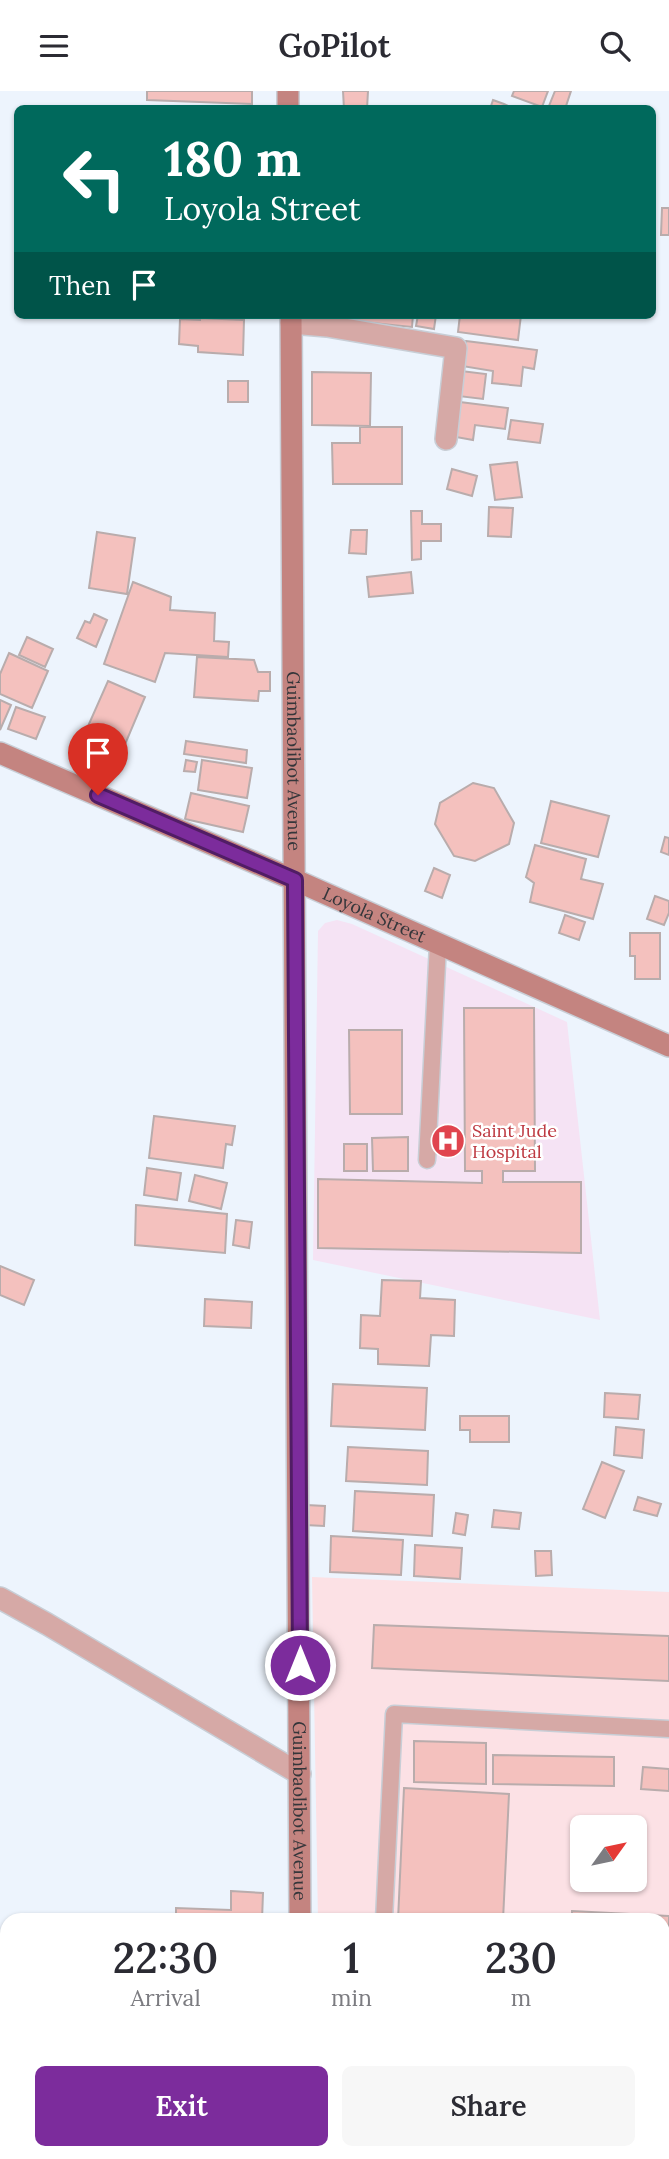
<!DOCTYPE html>
<style>
body{margin:0;font-family:Lora,serif;background:#f7f7f7;color:#2b2b33;height:100vh;display:flex;flex-direction:column;font-size:26px;white-space:nowrap}
*{box-sizing:border-box;margin:0}
p{font-size:23px;color:#7c7c81}
.icon{flex:none;width:38px;height:38px;fill:none;stroke:currentColor;stroke-width:2;stroke-linecap:round;stroke-linejoin:round}
.map{position:relative;flex:1;overflow:hidden}
.details{position:absolute;left:0px;top:1822px;width:670px;height:247px;display:flex;flex-direction:column;background:#fff;border-radius:21px 21px 0 0;box-shadow:0 2px 5px #0004}
.details>*{flex:none}
.banner{position:absolute;left:14px;top:14px;width:642px;height:214px;border-radius:10px;box-shadow:0 2px 5px #0004;background:#00695c;color:#fff;overflow:hidden}
.needle{width:46px;rotate:57deg}
.tools{position:absolute;left:570px;top:1724px;display:grid;gap:14px}
.tools a{display:grid;place-items:center;width:77px;height:77px;border-radius:10px;background:#fff;box-shadow:0 2px 5px #0004;font-size:35px}
.pin{position:absolute;display:grid;place-items:center;width:60px;height:60px;color:#fff;margin:-72px -30px;border-radius:50% 50% 50% 0;rotate:-45deg;box-shadow:0 0 7px #0007}
.pin .icon{rotate:45deg}
.me{position:absolute;width:77px;margin:-38px;rotate:0deg;stroke-linejoin:round;filter:drop-shadow(0 0 5px #0008)}
.turn{display:flex;align-items:center;gap:24px;height:147px;padding:0 35px;font-size:32px}
.turn .icon{width:91px;height:91px;stroke-width:2.5}
.turn b{display:block;font-size:49px;line-height:60px}
.then{display:flex;align-items:center;height:66px;padding:0 35px;background:#0003;gap:14px;font-size:26px}
.eta{display:flex;justify-content:space-evenly;align-items:center;height:119px;text-align:center}
.eta b{font-size:42px;font-weight:600;line-height:49px}
.action{display:flex;gap:14px;margin-top:auto;padding:14px 35px}
.action a{flex:1;height:80px;border-radius:10px;background:#7c2c9c;color:#fff;font-size:28px;font-weight:600;line-height:80px;text-align:center}
.action a+a{background:#f7f7f7;color:#2b2b33}
header{display:flex;justify-content:space-between;align-items:center;height:91px;padding:0 35px;background:#fff;font-size:32px;font-weight:600}
.map>svg:first-child{display:block}
.education{fill:#fce1e5;fill-rule:evenodd}
.medical{fill:#f5e3f4}
.building{fill:#f4c1be;stroke:#b9acac;stroke-width:2}
.lines{fill:none;stroke-linecap:round;stroke-linejoin:round}
.lane-casing{stroke:#c8ced6;stroke-width:19}
.street-casing{stroke:#c8ced6;stroke-width:24}
.secondary-casing{stroke:#c8ced6;stroke-width:24}
.lane{stroke:#d6a9a6;stroke-width:16}
.street{stroke:#d6a9a6;stroke-width:21}
.secondary{stroke:#c48480;stroke-width:21}
.route-casing{stroke:#511d65;stroke-width:18}
.route{stroke:#7c2c9c;stroke-width:12}
.labels{text-anchor:middle;stroke-width:5;stroke-linejoin:round;paint-order:stroke}
.street-label{font-size:18px;fill:#34363a;stroke:#fff}
.health-label{font-size:18px;fill:#be3a42;stroke:#fff;text-anchor:start}
</style>
<header><svg class="icon" aria-label="menu" viewBox="0 0 24 24"><path d="M4 6h16M4 12h16M4 18h16"/></svg>GoPilot<svg class="icon" aria-label="search" viewBox="0 0 24 24"><circle cx="10" cy="10" r="6"/><path d="M15 15l6 6"/></svg></header>
<div class="map">
<svg width="669" height="2068" viewBox="0 0 669 2068">
<rect width="100%" height="100%" fill="#edf4fd"/>
<path class="education" d="M 312,1486 L 669,1501 L 669,2068 L 321,2068 L 321,2062 L 663,2062 L 663,1829 L 318,1829 ZM 583,1736 L 635,1736 L 635,1788 L 583,1788 Z"/>
<path class="medical" d="M 337,829 L 352,833 L 567,931 L 600,1229 L 313,1169 L 318,840 L 325,832 Z"/>
<path class="building" d="M 147,0 L 252,0 L 252,13 L 147,9 Z
M 343,0 L 368,0 L 367,18 L 344,18 Z
M 514,0 L 548,0 L 542,16 L 512,5 Z
M 555,0 L 571,0 L 565,18 L 549,15 Z
M 493,9 L 504,13 L 515,18 L 490,18 Z
M 146,15 L 180,15 L 180,18 L 146,18 Z
M 662,117 L 669,117 L 669,144 L 661,144 Z
M 293,224 L 413,224 L 412,236 Z
M 418,224 L 436,224 L 434,238 L 416,235 Z
M 460,224 L 521,224 L 518,249 L 458,241 Z
M 200,227 L 244,229 L 243,264 L 198,261 L 198,255 L 179,253 L 180,228 L 200,229 Z
M 466,250 L 537,259 L 534,278 L 523,276 L 521,295 L 492,292 L 493,280 L 462,275 Z
M 461,280 L 486,283 L 483,308 L 458,305 Z
M 312,281 L 371,282 L 370,335 L 312,334 Z
M 228,290 L 248,290 L 248,311 L 228,311 Z
M 460,311 L 508,317 L 505,338 L 475,334 L 473,349 L 456,346 Z
M 511,329 L 543,333 L 540,352 L 508,348 Z
M 360,336 L 402,336 L 402,393 L 333,393 L 332,352 L 360,352 Z
M 517,371 L 522,406 L 495,409 L 490,374 Z
M 452,378 L 477,385 L 472,405 L 447,398 Z
M 489,416 L 513,417 L 511,446 L 488,445 Z
M 411,420 L 422,420 L 422,433 L 441,433 L 441,450 L 421,450 L 421,468 L 412,469 Z
M 351,439 L 367,439 L 366,463 L 349,462 Z
M 97,441 L 135,447 L 127,503 L 89,497 Z
M 411,481 L 413,502 L 369,506 L 367,486 Z
M 133,491 L 171,506 L 170,519 L 215,522 L 214,550 L 229,551 L 228,566 L 165,562 L 155,591 L 104,573 Z
M 94,523 L 107,529 L 96,556 L 77,547 L 85,530 L 90,532 Z
M 27,546 L 53,558 L 45,576 L 19,564 Z
M 9,562 L 48,580 L 32,617 L 0,603 L 0,583 Z
M 197,566 L 254,569 L 258,581 L 270,581 L 270,600 L 259,600 L 258,610 L 194,606 Z
M 108,590 L 145,606 L 115,677 L 77,660 Z
M 0,609 L 11,614 L 0,639 Z
M 16,616 L 45,626 L 36,648 L 8,638 Z
M 186,650 L 247,659 L 246,672 L 184,663 Z
M 186,669 L 197,671 L 195,681 L 184,680 Z
M 202,669 L 252,677 L 247,707 L 198,699 Z
M 473,692 L 494,697 L 514,732 L 509,753 L 475,770 L 454,765 L 435,733 L 440,712 Z
M 191,702 L 249,715 L 243,741 L 185,728 Z
M 551,710 L 609,725 L 598,766 L 541,752 Z
M 665,746 L 669,747 L 669,764 L 661,761 Z
M 535,754 L 586,768 L 581,788 L 603,793 L 593,828 L 530,811 L 534,792 L 526,786 Z
M 434,777 L 450,784 L 442,807 L 425,800 Z
M 655,805 L 669,810 L 669,822 L 664,834 L 647,828 Z
M 565,824 L 585,831 L 579,849 L 559,842 Z
M 630,842 L 660,842 L 660,888 L 635,888 L 635,865 L 630,865 Z
M 464,917 L 534,917 L 535,1080 L 503,1080 L 503,1091 L 581,1091 L 581,1162 L 318,1157 L 318,1088 L 482,1092 L 482,1080 L 465,1080 Z
M 349,939 L 402,939 L 402,1023 L 350,1023 Z
M 154,1025 L 235,1035 L 232,1054 L 226,1053 L 223,1077 L 149,1067 Z
M 408,1046 L 408,1080 L 373,1080 L 372,1047 Z
M 344,1053 L 367,1053 L 367,1080 L 344,1080 Z
M 147,1077 L 181,1082 L 177,1109 L 144,1104 Z
M 195,1084 L 227,1092 L 221,1118 L 189,1110 Z
M 136,1114 L 227,1123 L 225,1162 L 135,1154 Z
M 236,1129 L 252,1131 L 249,1157 L 233,1154 Z
M 0,1175 L 34,1189 L 24,1214 L 0,1204 Z
M 382,1189 L 421,1190 L 420,1207 L 455,1209 L 454,1245 L 431,1244 L 429,1275 L 378,1273 L 378,1258 L 360,1257 L 361,1224 L 380,1225 Z
M 205,1208 L 252,1211 L 251,1237 L 204,1235 Z
M 333,1293 L 427,1297 L 425,1339 L 331,1335 Z
M 605,1302 L 640,1304 L 638,1328 L 604,1326 Z
M 460,1325 L 509,1325 L 509,1351 L 470,1351 L 470,1339 L 460,1339 Z
M 616,1336 L 644,1339 L 642,1367 L 614,1364 Z
M 348,1356 L 428,1360 L 427,1394 L 346,1390 Z
M 602,1371 L 624,1380 L 605,1427 L 583,1418 Z
M 355,1400 L 434,1404 L 432,1445 L 353,1440 Z
M 638,1406 L 661,1413 L 657,1425 L 634,1419 Z
M 306,1414 L 325,1415 L 324,1435 L 305,1434 Z
M 494,1419 L 521,1422 L 519,1438 L 492,1436 Z
M 456,1422 L 468,1424 L 465,1444 L 453,1442 Z
M 331,1445 L 403,1449 L 401,1484 L 330,1481 Z
M 415,1454 L 462,1457 L 460,1488 L 414,1485 Z
M 535,1460 L 551,1460 L 552,1484 L 536,1485 Z
M 374,1534 L 669,1545 L 669,1590 L 372,1577 Z
M 414,1650 L 486,1652 L 486,1693 L 414,1691 Z
M 493,1664 L 614,1666 L 614,1695 L 493,1693 Z
M 643,1676 L 669,1678 L 669,1700 L 641,1698 Z
M 404,1697 L 509,1703 L 503,1829 L 398,1829 Z
M 231,1800 L 263,1802 L 262,1829 L 176,1829 L 176,1817 L 231,1819 Z
M 572,1820 L 669,1825 L 669,1910 L 663,1910 L 663,1829 L 572,1829 Z
M 663,1927 L 669,1928 L 669,1960 L 663,1960 Z
M 182,2062 L 218,2062 L 183,2066 Z"/>
<g class="lines">
<g class="lane-casing">
<path id="lane" d="M 427,1069 L 438,853
M 384,1829 L 394,1623 L 669,1638
M 663,2015 L 669,2015
M 555,2062 L 555,2068
M 374,2068 L 374,2062"/>
</g>
<g class="street-casing">
<path id="street" d="M 291,232 L 327,235 L 456,257 L 446,348
M 0,1507 L 47,1533 L 300,1683"/>
</g>
<g class="secondary-casing">
<g id="secondary">
<path d="M 288,0 L 288,18"/>
<path id="s1" d="M 291,224 L 300,1829"/>
<path id="s2" d="M 0,662 L 295,789 L 669,955"/>
<path d="M 299,2068 L 299,2062"/>
</g>
</g>
<use href="#lane" class="lane"/>
<use href="#street" class="street"/>
<use href="#secondary" class="secondary"/>
</g>
<g class="lines">
<g class="route-casing">
<path id="route" d="M 98,704 L 295,789 L 300,1574"/>
</g>
<use href="#route" class="route"/>
</g>
<defs>
<g id="hospital-disc" transform="scale(1.75)"><circle r="9.5" fill="#e0444e" stroke="#fff"/><path d="M-5-5h3v3.5h4V-5h3V5h-3V1.5h-4V5h-3Z" fill="#fff"/></g>
</defs>
<g fill-rule="evenodd">
<use href="#hospital-disc" x="448" y="1050"/>
</g>
<g class="labels">
<g class="street-label">
<text dy="6" stroke="none"><textPath href="#s1" startOffset="446">Guimbaolibot Avenue</textPath></text>
<text dy="6" stroke="none"><textPath href="#s2" startOffset="408">Loyola Street</textPath></text>
<text dy="6" stroke="none"><textPath href="#s1" startOffset="1496">Guimbaolibot Avenue</textPath></text>
</g>
<g class="health-label">
<text x="472" y="1046">Saint Jude<tspan x="472" dy="21">Hospital</tspan></text>
</g>
</g>
</svg>
<div class="tools">
<a><svg class="needle" viewBox="-14 -14 28 28"><path d="M0-13l5 13h-10z" fill="#e53935"/><path d="M0 13l5-13h-10z" fill="#7c7c81"/></svg></a>
</div>
<div class="pin" style="left:98px;top:704px;background:#d93025"><svg class="icon" aria-label="arrive" viewBox="0 0 24 24"><path d="M6 21V4h12l-3 4 3 4H6"/></svg></div>
<svg class="me" style="left:300px;top:1574px" viewBox="-20 -20 40 40"><circle r="17" fill="#7c2c9c" stroke="#fff" stroke-width="3"/><path d="M0-11L8 9 0 5-8 9z" fill="#fff"/></svg>
<div class="banner">
<div class="turn"><svg class="icon" aria-label="left" viewBox="0 0 24 24"><path d="M17 20v-9H6M10 6l-5 5 5 5"/></svg><div><b>180 m</b>Loyola Street</div></div>
<div class="then">Then<svg class="icon" aria-label="arrive" viewBox="0 0 24 24"><path d="M6 21V4h12l-3 4 3 4H6"/></svg></div>
</div>
<section class="details">
<div class="eta">
<div><b>22:30</b><p>Arrival</p></div>
<div><b>1</b><p>min</p></div>
<div><b>230</b><p>m</p></div>
</div>
<div class="action"><a>Exit</a><a>Share</a></div>
</section>
</div>
